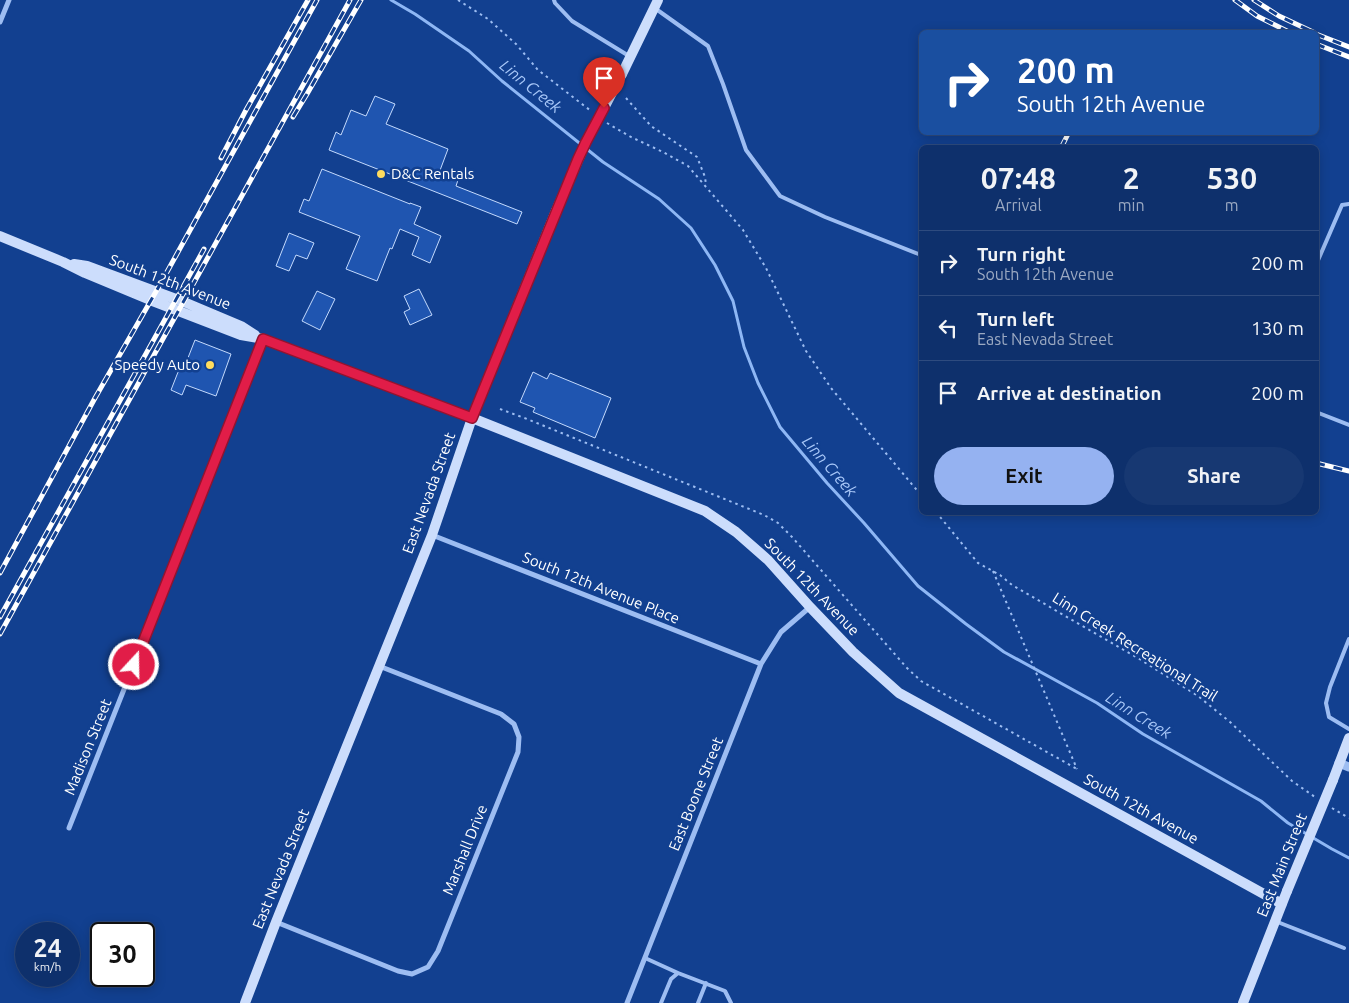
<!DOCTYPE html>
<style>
body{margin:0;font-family:Ubuntu,sans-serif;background:#173872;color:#f1f3f6;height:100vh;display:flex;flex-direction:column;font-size:19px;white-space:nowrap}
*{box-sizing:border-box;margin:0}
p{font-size:16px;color:#9ba9c2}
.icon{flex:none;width:28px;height:28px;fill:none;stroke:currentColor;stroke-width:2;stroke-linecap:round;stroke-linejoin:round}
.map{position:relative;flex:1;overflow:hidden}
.side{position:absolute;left:919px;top:145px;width:400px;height:370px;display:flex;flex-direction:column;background:#0e306c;border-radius:8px;box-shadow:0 2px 12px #0003,0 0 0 1px #2e4b7f}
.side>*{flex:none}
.guide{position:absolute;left:919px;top:30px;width:400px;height:105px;border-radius:8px;box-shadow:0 2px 12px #0003,0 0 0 1px #2e4b7f;background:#1a4fa0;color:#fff;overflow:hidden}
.speed{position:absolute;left:15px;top:922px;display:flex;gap:10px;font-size:25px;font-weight:700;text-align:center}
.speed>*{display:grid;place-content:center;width:65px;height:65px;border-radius:50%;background:#0e306c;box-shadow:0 2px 12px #0003,0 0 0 1px #2e4b7f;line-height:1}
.speed small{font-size:12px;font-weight:400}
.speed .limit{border:2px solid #111;border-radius:8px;background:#fff;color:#111}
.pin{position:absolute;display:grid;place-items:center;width:42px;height:42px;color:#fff;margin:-51px -21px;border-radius:50% 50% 50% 0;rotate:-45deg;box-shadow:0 0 5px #0007}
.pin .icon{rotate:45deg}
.me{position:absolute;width:55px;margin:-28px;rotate:21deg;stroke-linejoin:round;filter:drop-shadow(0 0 4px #0008)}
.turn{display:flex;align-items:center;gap:18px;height:105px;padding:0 15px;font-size:22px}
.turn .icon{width:65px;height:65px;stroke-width:2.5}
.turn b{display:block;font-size:35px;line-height:42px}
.eta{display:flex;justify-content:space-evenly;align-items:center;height:85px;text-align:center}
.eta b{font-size:30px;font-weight:700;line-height:35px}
.primary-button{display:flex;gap:10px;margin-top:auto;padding:10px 15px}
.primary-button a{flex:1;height:58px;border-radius:30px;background:#95b2f1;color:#111;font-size:20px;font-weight:700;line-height:58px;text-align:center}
.primary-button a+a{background:#173872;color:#f1f3f6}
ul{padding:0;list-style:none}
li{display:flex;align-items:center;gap:15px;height:65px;padding:0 15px;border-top:1px solid #2e4b7f}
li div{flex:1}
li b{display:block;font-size:19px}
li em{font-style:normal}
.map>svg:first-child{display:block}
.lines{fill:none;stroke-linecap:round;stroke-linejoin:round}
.stream{stroke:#8eb7f5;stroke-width:3}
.building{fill:#1f55b0;stroke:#c4dafd}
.path{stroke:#9dbdf2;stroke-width:2;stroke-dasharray:2.5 4;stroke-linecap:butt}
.service{stroke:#9dbdf2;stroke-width:4}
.minor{stroke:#9dbdf2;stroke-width:5}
.tertiary{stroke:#9dbdf2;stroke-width:9}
.secondary{stroke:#ccddfc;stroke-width:10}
.rail-casing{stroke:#fff;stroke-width:5}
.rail{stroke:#124090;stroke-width:3;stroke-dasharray:9;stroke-linecap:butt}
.secondary-bridge{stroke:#ccddfc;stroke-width:10}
.route-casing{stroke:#92132f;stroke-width:12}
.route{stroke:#e11d48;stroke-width:9}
.poi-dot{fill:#ffdc5e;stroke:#124090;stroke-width:2}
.labels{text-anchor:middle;stroke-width:5;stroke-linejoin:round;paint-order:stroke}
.poi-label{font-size:15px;fill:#fff;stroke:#124090;text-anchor:start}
.street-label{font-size:15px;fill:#fff;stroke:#124090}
.water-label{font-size:16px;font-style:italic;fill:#a9c8f9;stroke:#124090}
</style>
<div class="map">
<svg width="1349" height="1003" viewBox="0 0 1349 1003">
<rect width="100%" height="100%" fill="#124090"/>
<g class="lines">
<path class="stream" d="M 391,0 L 415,14 L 469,51 L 502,81 L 603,162 L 659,199 L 691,228 L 715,265 L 733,301 L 744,347 L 758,383 L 780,427 L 827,483 L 864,523 L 918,586 L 966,624 L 1004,652 L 1097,703 L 1143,734 L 1261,801 L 1288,823 L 1332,849 L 1349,858"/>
</g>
<path class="building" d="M 375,96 L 395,104 L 386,124 L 448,149 L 439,173 L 458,180 L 456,186 L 522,212 L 517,224 L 329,150 L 336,132 L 341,135 L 351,110 L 366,116 Z
M 322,169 L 410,204 L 410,203 L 421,207 L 414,224 L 441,236 L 430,263 L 412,255 L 419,237 L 400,229 L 392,249 L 390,248 L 377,281 L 346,269 L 360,236 L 299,212 L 304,199 L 309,201 Z
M 289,233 L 314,243 L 307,259 L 296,255 L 289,271 L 276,266 Z
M 419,289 L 432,315 L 410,325 L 404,312 L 410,309 L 404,296 Z
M 317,291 L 335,299 L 320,330 L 302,321 Z
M 195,340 L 231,354 L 216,396 L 186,385 L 182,395 L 171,390 L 180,367 L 184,368 Z
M 533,372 L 547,379 L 550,373 L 611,398 L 595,438 L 533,412 L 535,408 L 520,402 Z"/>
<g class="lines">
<path class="path" d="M 458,0 L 488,19 L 516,44 L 538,70 L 591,111
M 626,98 L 651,126 L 697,157 L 705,177 L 706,185
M 607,123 L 631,137 L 663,152 L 688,166 L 743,230 L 766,268 L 806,351 L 831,388 L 921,495
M 500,409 L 527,419 L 764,515 L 778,523 L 792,537 L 907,668 L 921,681 L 1077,769
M 936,512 L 978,563 L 1000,575 L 1012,585 L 1141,660 L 1198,696 L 1230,722 L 1292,781 L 1315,797
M 993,571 L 1077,769
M 1332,808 L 1349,818"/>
<path class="service" d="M 554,0 L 555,3 L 572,21 L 629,56
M 656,9 L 708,46 L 723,84 L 746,150 L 780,196 L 825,217 L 921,255
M 1316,265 L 1342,205 L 1349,204
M 1316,412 L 1349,425
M 1349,639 L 1330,687 L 1326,703 L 1329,717 L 1349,729
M 1275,921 L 1344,948
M 645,958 L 678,973
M 661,1003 L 671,979 L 678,973 L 725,991 L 731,1003
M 698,1003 L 706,983"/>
<path class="minor" d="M 0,22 L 9,0
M 432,535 L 761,664
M 69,828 L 263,339
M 276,922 L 398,971 L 412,974 L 428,967 L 438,951 L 518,752 L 519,737 L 514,724 L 501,714 L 379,666
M 627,1003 L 761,664 L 781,632 L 810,607"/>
<path class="tertiary" d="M 1339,763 L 1349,767"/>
<path class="secondary" d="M 622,74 L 658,0
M 0,236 L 63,262 L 85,273 L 150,300 L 241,335 L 263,339 L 472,418 L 705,511 L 736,532 L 768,560 L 810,607 L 853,652 L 899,693 L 1282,904
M 74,264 L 87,266 L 184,302 L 241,326 L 255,335
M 1333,780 L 1349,738
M 245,1003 L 276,922 L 432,535 L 472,418 L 556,211
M 1243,1003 L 1287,891"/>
<g class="rail-casing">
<path id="rail" d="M 1235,0 L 1257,16 L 1289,32
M 1254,0 L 1279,16 L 1313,32
M 1316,34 L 1349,47
M 1316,44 L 1349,57
M 293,117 L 307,94 L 361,0
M 1061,148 L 1069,132
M 221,158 L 246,110 L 308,0
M 1316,463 L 1349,471
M 0,573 L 95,398 L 162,281 L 317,0
M 0,617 L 204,249
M 0,634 L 350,0"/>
</g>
<use href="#rail" class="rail"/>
<path class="secondary-bridge" d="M 556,211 L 586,142 L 622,74
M 1287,891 L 1333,780"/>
</g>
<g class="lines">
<g class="route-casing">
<path id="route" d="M 134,665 L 263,339 L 472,418 L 578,159 L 586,142 L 604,108"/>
</g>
<use href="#route" class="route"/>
</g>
<g class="poi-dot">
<circle cx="381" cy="174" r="5"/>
<circle cx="210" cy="365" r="5"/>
</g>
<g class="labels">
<g class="poi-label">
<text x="391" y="179">D&amp;C Rentals</text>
<text x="200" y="370" text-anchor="end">Speedy Auto</text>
</g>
<g class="street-label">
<text transform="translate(170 282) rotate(21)" y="5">South 12th Avenue</text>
<text transform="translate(429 493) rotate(-70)" y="5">East Nevada Street</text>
<text transform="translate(812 587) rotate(46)" y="5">South 12th Avenue</text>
<text transform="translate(601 588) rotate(22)" y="5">South 12th Avenue Place</text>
<text transform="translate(1135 647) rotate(32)" y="5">Linn Creek Recreational Trail</text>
<text transform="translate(88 747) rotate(-68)" y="5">Madison Street</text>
<text transform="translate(696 794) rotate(-68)" y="5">East Boone Street</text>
<text transform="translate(1141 809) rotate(29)" y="5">South 12th Avenue</text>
<text transform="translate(465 850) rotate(-68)" y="5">Marshall Drive</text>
<text transform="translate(1282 865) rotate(-68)" y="5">East Main Street</text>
<text transform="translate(281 869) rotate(-68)" y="5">East Nevada Street</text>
</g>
<g class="water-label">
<text transform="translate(531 86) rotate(39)" y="6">Linn Creek</text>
<text transform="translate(830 466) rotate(49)" y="6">Linn Creek</text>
<text transform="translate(1139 715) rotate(32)" y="6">Linn Creek</text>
</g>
</g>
</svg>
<div class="speed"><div>24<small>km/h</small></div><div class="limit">30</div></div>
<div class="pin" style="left:604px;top:108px;background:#d93025"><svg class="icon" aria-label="arrive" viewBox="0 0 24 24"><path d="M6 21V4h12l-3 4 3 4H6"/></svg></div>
<svg class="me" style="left:134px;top:665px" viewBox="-20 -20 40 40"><circle r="17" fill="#e11d48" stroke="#fff" stroke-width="3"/><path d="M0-11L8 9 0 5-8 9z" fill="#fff"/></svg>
<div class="guide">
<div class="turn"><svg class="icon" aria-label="right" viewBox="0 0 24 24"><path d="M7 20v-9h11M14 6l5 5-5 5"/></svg><div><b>200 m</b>South 12th Avenue</div></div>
</div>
<section class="side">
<div class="eta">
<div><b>07:48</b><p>Arrival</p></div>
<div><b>2</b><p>min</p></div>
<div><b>530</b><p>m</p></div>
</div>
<ul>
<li><svg class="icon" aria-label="right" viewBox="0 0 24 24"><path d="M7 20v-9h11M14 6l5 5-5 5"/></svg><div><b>Turn right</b><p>South 12th Avenue</p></div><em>200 m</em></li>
<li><svg class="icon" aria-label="left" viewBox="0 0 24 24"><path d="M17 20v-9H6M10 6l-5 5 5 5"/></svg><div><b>Turn left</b><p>East Nevada Street</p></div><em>130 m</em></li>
<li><svg class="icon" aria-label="arrive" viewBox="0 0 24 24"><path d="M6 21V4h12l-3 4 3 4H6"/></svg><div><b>Arrive at destination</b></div><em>200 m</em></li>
</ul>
<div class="primary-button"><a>Exit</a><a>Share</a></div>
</section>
</div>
